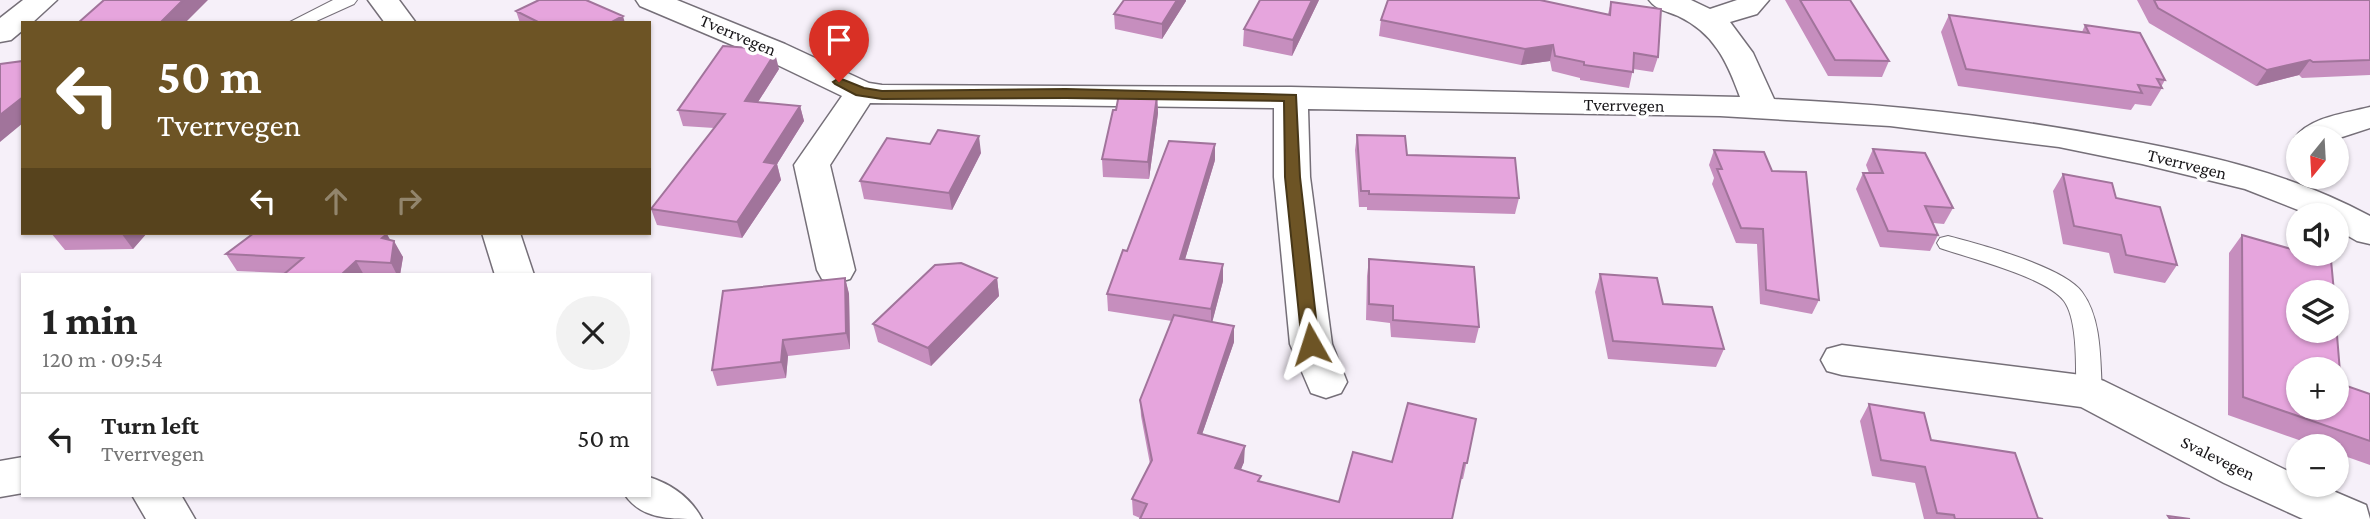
<!DOCTYPE html>
<meta charset="utf-8">
<style>
body{margin:0;font-family:"Crimson Pro",serif;background:#f2f2f2;color:#222;height:100vh;display:flex;flex-direction:column;font-size:26px;white-space:nowrap}
*{box-sizing:border-box;margin:0}
p{font-size:23px;color:#767676}
.icon{flex:none;width:38px;height:38px;fill:none;stroke:currentColor;stroke-width:2;stroke-linecap:round;stroke-linejoin:round}
.map{position:relative;flex:1;overflow:hidden}
.drawer{position:absolute;left:21px;top:273px;width:630px;height:224px;display:flex;flex-direction:column;background:#fff;border-radius:0px;box-shadow:0 2px 5px #0004}
.drawer>*{flex:none}
.banner{position:absolute;left:21px;top:21px;width:630px;height:214px;border-radius:0px;box-shadow:0 2px 5px #0004;background:#6d5425;color:#fff;overflow:hidden}
.needle{width:46px;rotate:198deg}
.fabs{position:absolute;left:2286px;top:126px;display:grid;gap:14px}
.fabs a{display:grid;place-items:center;width:63px;height:63px;border-radius:50%;background:#fff;box-shadow:0 2px 5px #0004;font-size:35px}
.pin{position:absolute;display:grid;place-items:center;width:60px;height:60px;color:#fff;margin:-72px -30px;border-radius:50% 50% 50% 0;rotate:-45deg;box-shadow:0 0 7px #0007}
.pin .icon{rotate:45deg}
.me{position:absolute;width:77px;margin:-38px;rotate:354deg;stroke-linejoin:round;filter:drop-shadow(0 0 5px #0008)}
.turn{display:flex;align-items:center;gap:24px;height:147px;padding:0 21px;font-size:32px}
.turn .icon{width:91px;height:91px;stroke-width:2.5}
.turn b{display:block;font-size:49px;line-height:60px}
.lanes{display:flex;align-items:center;height:66px;padding:0 21px;background:#0003;justify-content:center;gap:35px;direction:ltr}
.lanes .off{opacity:.35}
.round{display:grid;place-items:center;flex:none;width:74px;height:74px;border-radius:37px;background:#f2f2f2}
.overview{display:flex;align-items:center;justify-content:space-between;height:119px;padding:0 21px}
h1{font-size:42px;font-weight:700;line-height:52px}
ul{padding:0;list-style:none}
li{display:flex;align-items:center;gap:21px;height:91px;padding:0 21px;border-top:2px solid #e0e0e0}
li div{flex:1}
li b{display:block;font-size:26px}
li em{font-style:normal}
.map>svg:first-child{display:block}
.lines{fill:none;stroke-linecap:round;stroke-linejoin:round}
.service-casing{stroke:#756f78;stroke-width:2}
.minor-casing{stroke:#756f78;stroke-width:3}
.tertiary-casing{stroke:#756f78;stroke-width:3}
.secondary-casing{stroke:#756f78;stroke-width:3}
.service{fill:#fff;fill-rule:evenodd}
.minor{fill:#fff;fill-rule:evenodd}
.tertiary{fill:#fff;fill-rule:evenodd}
.secondary{fill:#fff;fill-rule:evenodd}
.wall{fill:#c68ebe}
.shaded-wall{fill:#a1749b}
.building{fill:#e6a5dd;stroke:#a1749b;stroke-width:2;fill-rule:evenodd}
.route{fill:#6d5425;stroke:#473718;stroke-width:2}
.labels{text-anchor:middle;stroke-width:7;stroke-linejoin:round;paint-order:stroke}
.street-label{font-size:18px;fill:#161417;stroke:#fff}
</style>
<div class="map">
<svg width="2370" height="519" viewBox="0 0 2370 519">
<rect width="100%" height="100%" fill="#f6f0f9"/>
<g class="lines">
<g class="service-casing">
<path id="service" d="M 333,0 L 357,0 L 354,4 L 312,23 L 288,23 Z
M 1948,236 C 1979,244 2064,267 2082,292 C 2102,319 2100,360 2102,392 L 2098,399 L 2089,401 L 2080,399 L 2076,392 C 2076,369 2078,320 2064,301 C 2046,277 1969,258 1940,248 L 1937,243 L 1940,238 Z"/>
</g>
<g class="minor-casing">
<path id="minor" d="M 636,0 L 677,0 L 785,44 L 869,83 L 882,85 L 1291,87 L 1740,97 C 1727,61 1714,33 1678,16 C 1667,11 1656,10 1649,0 L 1691,0 L 1710,9 L 1737,0 L 1769,0 L 1757,14 L 1730,22 L 1753,53 L 1774,99 C 1891,104 2007,117 2122,139 C 2209,155 2292,174 2370,216 L 2370,244 L 2357,241 L 2336,229 L 2336,215 L 2311,215 L 2245,189 L 2142,164 L 2059,147 L 1890,126 L 1720,116 L 1308,109 L 1310,177 L 1332,344 L 1347,382 L 1341,393 L 1326,398 L 1311,393 L 1290,344 L 1274,177 L 1274,108 L 870,103 L 830,165 L 855,270 L 850,279 L 836,283 L 822,279 L 817,270 L 794,165 L 842,96 L 763,58 L 640,6 Z
M 2370,107 L 2370,128 L 2336,139 L 2298,138 L 2298,142 L 2295,138 C 2309,117 2347,113 2370,107 Z
M 1842,345 L 2089,376 L 2104,381 L 2298,476 L 2298,485 L 2319,485 L 2366,505 L 2370,519 L 2303,519 L 2224,483 L 2081,407 L 1842,375 L 1827,371 L 1821,360 L 1827,349 Z
M 23,457 L 23,493 L 0,497 L 0,461 Z
M 132,495 L 181,495 L 195,519 L 146,519 Z"/>
</g>
<g class="tertiary-casing">
<path id="tertiary" d="M 368,0 L 399,0 L 416,23 L 385,23 Z
M 482,233 L 520,233 L 534,275 L 495,275 Z
M 649,477 C 671,484 691,498 702,519 C 668,519 642,519 625,495 L 649,495 Z"/>
</g>
<g class="secondary-casing">
<path id="secondary" d="M 23,0 L 57,0 L 32,23 L 23,23 L 23,30 L 11,40 L 0,42 L 0,18 Z"/>
</g>
<use href="#service" class="service"/>
<use href="#minor" class="minor"/>
<use href="#tertiary" class="tertiary"/>
<use href="#secondary" class="secondary"/>
</g>
<path class="wall" d="M 1319,0 L 1292,56 L 1243,46 L 1244,29 Z
M 1785,0 L 1850,0 L 1889,61 L 1882,77 L 1828,76 Z
M 2137,0 L 2370,0 L 2370,75 L 2302,78 L 2299,75 L 2256,86 L 2149,23 Z
M 1186,1 L 1162,39 L 1115,29 L 1114,14 Z
M 1611,2 L 1658,57 L 1653,72 L 1633,69 L 1629,88 L 1580,80 L 1580,78 L 1552,71 L 1550,61 L 1521,65 L 1379,36 L 1381,20 L 1608,14 Z
M 516,11 L 625,23 L 520,23 Z
M 1949,15 L 2082,32 L 2085,25 L 2165,80 L 2161,87 L 2162,88 L 2151,106 L 2135,104 L 2131,110 L 1958,86 L 1941,32 Z
M 779,69 L 758,102 L 800,106 L 804,121 L 777,164 L 781,180 L 742,238 L 657,225 L 651,209 L 714,128 L 683,126 L 678,110 Z
M 1157,96 L 1158,113 L 1149,179 L 1103,177 L 1102,159 Z
M 1357,135 L 1519,198 L 1515,214 L 1367,210 L 1367,207 L 1359,207 L 1355,150 Z
M 1873,149 L 1953,208 L 1944,224 L 1933,223 L 1938,235 L 1930,251 L 1880,247 L 1856,189 L 1863,173 L 1869,173 L 1866,165 Z
M 1714,150 L 1819,300 L 1812,314 L 1760,304 L 1757,244 L 1736,243 L 1712,184 L 1714,178 L 1709,165 Z
M 981,153 L 952,210 L 864,199 L 860,181 Z
M 1215,160 L 1185,259 L 1223,264 L 1223,281 L 1212,322 L 1234,326 L 1234,342 L 1202,434 L 1244,462 L 1241,469 L 1260,482 L 1339,502 L 1392,462 L 1476,419 L 1463,479 L 1460,479 L 1452,519 L 1140,518 L 1133,515 L 1132,499 L 1150,464 L 1141,416 L 1140,400 L 1172,321 L 1108,311 L 1107,294 L 1127,251 Z
M 2063,174 L 2116,198 L 2177,265 L 2165,283 L 2114,273 L 2109,253 L 2063,244 L 2053,191 Z
M 51,233 L 147,233 L 133,249 L 65,250 Z
M 2242,235 L 2370,441 L 2370,465 L 2336,453 L 2336,446 L 2316,446 L 2228,415 L 2229,253 Z
M 390,240 L 403,257 L 400,275 L 283,275 L 285,273 L 237,271 L 226,254 Z
M 1369,259 L 1479,327 L 1475,343 L 1391,337 L 1390,323 L 1366,320 L 1367,276 Z
M 1600,274 L 1663,304 L 1724,349 L 1716,367 L 1608,359 L 1595,292 Z
M 845,278 L 849,294 L 850,349 L 788,356 L 786,378 L 717,386 L 712,370 Z
M 997,278 L 999,296 L 931,366 L 878,342 L 873,324 Z
M 1869,404 L 1931,440 L 2038,518 L 2043,519 L 1924,519 L 1915,483 L 1872,476 L 1860,421 Z"/>
<path class="shaded-wall" d="M 183,0 L 208,0 L 185,23 L 160,23 Z
M 1177,0 L 1186,0 L 1186,1 L 1162,39 L 1162,24 Z
M 1312,0 L 1319,0 L 1292,56 L 1293,40 Z
M 623,16 L 625,23 L 610,23 Z
M 1553,45 L 1550,61 L 1521,65 L 1525,49 Z
M 775,53 L 779,69 L 749,116 L 745,101 Z
M 2310,60 L 2299,75 L 2256,86 L 2267,70 Z
M 1157,96 L 1158,113 L 1149,179 L 1148,162 Z
M 23,97 L 23,123 L 0,142 L 0,115 Z
M 800,106 L 804,121 L 777,164 L 781,180 L 742,238 L 737,222 L 764,162 Z
M 979,136 L 981,153 L 952,210 L 949,193 Z
M 1215,144 L 1215,160 L 1180,276 L 1180,259 Z
M 121,233 L 147,233 L 133,249 Z
M 387,234 L 393,245 L 394,241 L 403,257 L 400,275 L 397,275 L 391,263 L 382,238 Z
M 356,261 L 364,275 L 341,275 Z
M 1223,264 L 1223,281 L 1211,327 L 1211,309 Z
M 845,278 L 849,294 L 850,349 L 846,333 Z
M 997,278 L 999,296 L 931,366 L 928,348 Z
M 1234,326 L 1234,342 L 1197,449 L 1198,433 Z
M 783,340 L 788,356 L 786,378 L 781,362 Z
M 1245,446 L 1244,462 L 1235,484 L 1235,468 Z"/>
<path class="building" d="M 104,0 L 183,0 L 160,23 L 78,23 Z
M 539,0 L 586,0 L 623,16 L 610,23 L 540,23 L 516,11 Z
M 1124,0 L 1177,0 L 1162,24 L 1114,14 Z
M 1260,0 L 1312,0 L 1293,40 L 1244,29 Z
M 1388,0 L 1540,0 L 1610,15 L 1611,2 L 1661,9 L 1658,57 L 1634,53 L 1633,72 L 1584,65 L 1584,62 L 1555,56 L 1553,45 L 1525,49 L 1381,20 Z
M 1800,0 L 1850,0 L 1889,61 L 1835,60 Z
M 2154,0 L 2370,0 L 2370,60 L 2313,62 L 2310,60 L 2267,70 L 2158,8 Z
M 1949,15 L 2089,33 L 2085,25 L 2140,33 L 2165,80 L 2157,79 L 2162,88 L 2138,85 L 2142,93 L 1966,69 Z
M 723,46 L 765,49 L 775,53 L 745,101 L 800,106 L 764,162 L 776,164 L 737,222 L 651,209 L 725,114 L 678,110 Z
M 23,61 L 23,97 L 0,115 L 0,64 Z
M 1119,94 L 1157,96 L 1148,162 L 1102,159 L 1113,110 L 1116,110 Z
M 938,130 L 979,136 L 949,193 L 860,181 L 887,138 L 930,144 Z
M 1357,135 L 1405,136 L 1407,155 L 1515,158 L 1519,198 L 1369,194 L 1369,191 L 1361,191 Z
M 1169,141 L 1215,144 L 1180,259 L 1223,264 L 1211,309 L 1107,294 L 1123,250 L 1127,251 Z
M 1873,149 L 1925,153 L 1953,208 L 1925,206 L 1938,235 L 1888,231 L 1863,173 L 1883,173 Z
M 1714,150 L 1764,152 L 1772,171 L 1806,172 L 1819,300 L 1766,290 L 1763,229 L 1741,228 L 1717,169 L 1722,169 Z
M 2063,174 L 2112,183 L 2116,198 L 2160,207 L 2177,265 L 2126,255 L 2121,235 L 2074,226 Z
M 254,233 L 386,233 L 387,234 L 382,238 L 394,241 L 391,263 L 356,261 L 341,275 L 283,275 L 303,258 L 226,254 Z
M 2242,235 L 2298,251 L 2298,254 L 2308,254 L 2331,260 L 2334,292 L 2298,292 L 2298,331 L 2336,331 L 2336,323 L 2341,384 L 2370,394 L 2370,441 L 2243,397 ZM 2298,369 L 2336,369 L 2336,408 L 2298,408 Z
M 1369,259 L 1474,267 L 1479,327 L 1393,320 L 1393,306 L 1369,304 Z
M 961,263 L 997,278 L 928,348 L 873,324 L 935,265 Z
M 1600,274 L 1657,278 L 1663,304 L 1712,307 L 1724,349 L 1613,341 Z
M 845,278 L 846,333 L 783,340 L 781,362 L 712,370 L 723,291 Z
M 1174,315 L 1234,326 L 1198,433 L 1245,446 L 1235,468 L 1261,476 L 1258,481 L 1339,502 L 1353,452 L 1392,462 L 1408,403 L 1476,419 L 1467,463 L 1464,463 L 1452,519 L 1140,519 L 1147,504 L 1132,499 L 1152,460 L 1140,400 Z
M 1869,404 L 1924,413 L 1931,440 L 2015,453 L 2038,518 L 2043,519 L 1955,519 L 1954,515 L 1937,513 L 1925,467 L 1881,460 Z
M 2168,516 L 2190,519 L 2170,519 Z"/>
<path class="route" d="M 839,78 L 864,88 L 882,91 L 1066,89 L 1296,95 L 1300,177 L 1319,344 L 1311,350 L 1302,344 L 1285,177 L 1284,101 L 1066,98 L 882,99 L 856,95 L 835,84 L 833,82 Z"/>
<g class="labels">
<g class="street-label">
<text transform="translate(738 35) rotate(23)" y="6">Tverrvegen</text>
<text transform="translate(1624 105) rotate(1)" y="6">Tverrvegen</text>
<text transform="translate(2187 164) rotate(14)" y="6">Tverrvegen</text>
<text transform="translate(2218 458) rotate(26)" y="6">Svalevegen</text>
</g>
</g>
</svg>
<div class="fabs">
<a><svg class="needle" viewBox="-14 -14 28 28"><path d="M0-13l5 13h-10z" fill="#e53935"/><path d="M0 13l5-13h-10z" fill="#767676"/></svg></a>
<a><svg class="icon" aria-label="sound" viewBox="0 0 24 24"><path d="M4 9h4l5-4v14l-5-4H4zM17 9q2 3 0 6"/></svg></a>
<a><svg class="icon" aria-label="layers" viewBox="0 0 24 24"><path d="M12 4l9 5-9 5-9-5zM3 14l9 5 9-5"/></svg></a>
<a>+</a>
<a>−</a>
</div>
<div class="pin" style="left:839px;top:82px;background:#d93025"><svg class="icon" aria-label="arrive" viewBox="0 0 24 24"><path d="M6 21V4h12l-3 4 3 4H6"/></svg></div>
<svg class="me" style="left:1311px;top:344px" viewBox="-20 -20 40 40"><path d="M0-17L14 15 0 8-14 15z" fill="#6d5425" stroke="#fff" stroke-width="4"/></svg>
<div class="banner">
<div class="turn"><svg class="icon" aria-label="left" viewBox="0 0 24 24"><path d="M17 20v-9H6M10 6l-5 5 5 5"/></svg><div><b>50 m</b>Tverrvegen</div></div>
<div class="lanes"><svg class="icon" aria-label="left" viewBox="0 0 24 24"><path d="M17 20v-9H6M10 6l-5 5 5 5"/></svg><svg class="icon off" aria-label="ahead" viewBox="0 0 24 24"><path d="M12 20V5M6 11l6-6 6 6"/></svg><svg class="icon off" aria-label="right" viewBox="0 0 24 24"><path d="M7 20v-9h11M14 6l5 5-5 5"/></svg></div>
</div>
<section class="drawer">
<div class="overview"><div><h1>1 min</h1><p>120 m · 09:54</p></div><a class="round"><svg class="icon" aria-label="close" viewBox="0 0 24 24"><path d="M6 6l12 12M18 6L6 18"/></svg></a></div>
<ul>
<li><svg class="icon" aria-label="left" viewBox="0 0 24 24"><path d="M17 20v-9H6M10 6l-5 5 5 5"/></svg><div><b>Turn left</b><p>Tverrvegen</p></div><em>50 m</em></li>
</ul>
</section>
</div>
